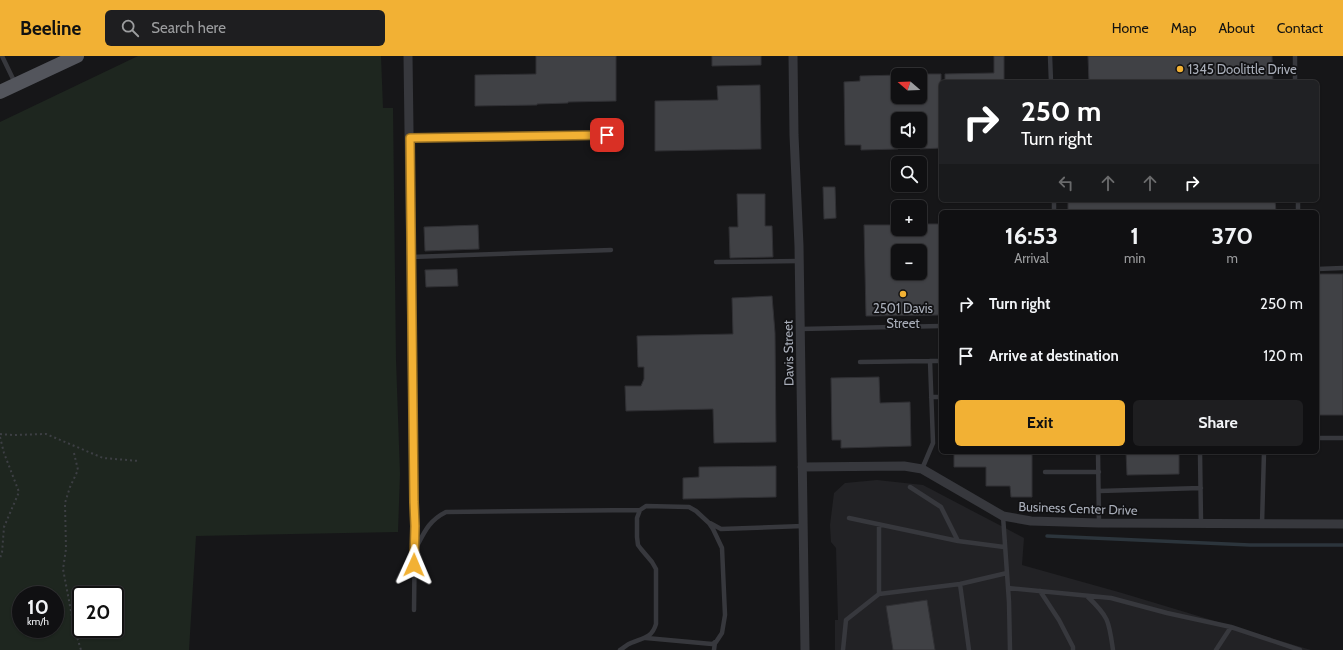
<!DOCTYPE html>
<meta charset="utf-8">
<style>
body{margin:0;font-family:Cabin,sans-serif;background:#1e1e20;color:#f1f3f6;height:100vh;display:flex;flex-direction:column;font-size:15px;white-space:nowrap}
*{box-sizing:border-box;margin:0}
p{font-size:13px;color:#9c9d9f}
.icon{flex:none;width:22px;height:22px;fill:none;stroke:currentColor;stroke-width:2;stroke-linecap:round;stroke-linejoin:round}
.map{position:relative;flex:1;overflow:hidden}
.sheet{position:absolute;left:939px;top:154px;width:380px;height:244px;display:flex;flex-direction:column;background:#101012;border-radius:6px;box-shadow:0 1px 3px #0004,0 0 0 1px #303032}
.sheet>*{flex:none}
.hud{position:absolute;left:939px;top:24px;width:380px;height:122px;border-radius:6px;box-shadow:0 1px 3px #0004,0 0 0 1px #303032;background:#202124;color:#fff;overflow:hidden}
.needle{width:26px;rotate:289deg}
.buttons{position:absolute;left:891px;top:12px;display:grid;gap:8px}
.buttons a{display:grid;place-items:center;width:36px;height:36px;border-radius:6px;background:#101012;box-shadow:0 1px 3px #0004,0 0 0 1px #303032;font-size:20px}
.speed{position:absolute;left:12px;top:530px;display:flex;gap:8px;font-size:20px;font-weight:700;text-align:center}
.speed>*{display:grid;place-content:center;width:52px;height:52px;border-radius:50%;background:#101012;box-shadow:0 1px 3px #0004,0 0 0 1px #303032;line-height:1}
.speed small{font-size:10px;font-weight:400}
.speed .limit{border:2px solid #111;border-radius:6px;background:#fff;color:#111}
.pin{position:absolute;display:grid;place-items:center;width:34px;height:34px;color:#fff;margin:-17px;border-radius:8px;box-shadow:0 2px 6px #0006}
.me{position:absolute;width:44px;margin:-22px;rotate:1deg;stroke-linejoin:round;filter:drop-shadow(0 0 3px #0008)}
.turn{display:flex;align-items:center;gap:14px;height:84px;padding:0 16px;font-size:18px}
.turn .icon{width:52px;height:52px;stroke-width:2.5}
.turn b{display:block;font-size:28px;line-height:34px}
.lanes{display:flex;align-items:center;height:38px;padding:0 16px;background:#0003;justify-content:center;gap:20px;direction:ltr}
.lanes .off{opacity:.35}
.eta{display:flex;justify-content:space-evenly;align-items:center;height:68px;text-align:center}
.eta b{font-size:24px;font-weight:800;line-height:28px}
.primary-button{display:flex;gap:8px;margin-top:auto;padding:8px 16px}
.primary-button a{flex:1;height:46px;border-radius:6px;background:#f2b134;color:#111;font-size:16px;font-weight:800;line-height:46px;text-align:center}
.primary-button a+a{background:#1e1e20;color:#f1f3f6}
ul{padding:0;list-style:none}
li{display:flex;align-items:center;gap:12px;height:52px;padding:0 16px}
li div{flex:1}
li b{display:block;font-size:15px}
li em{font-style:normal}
header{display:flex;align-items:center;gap:24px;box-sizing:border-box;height:56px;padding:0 20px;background:#f2b134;color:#111}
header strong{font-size:19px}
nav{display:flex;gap:22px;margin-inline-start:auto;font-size:14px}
.search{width:280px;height:36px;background:#1e1e20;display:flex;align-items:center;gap:10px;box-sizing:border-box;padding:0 14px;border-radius:6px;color:#9c9d9f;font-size:15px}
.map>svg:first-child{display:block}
.built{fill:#222225}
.green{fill:#1e261f;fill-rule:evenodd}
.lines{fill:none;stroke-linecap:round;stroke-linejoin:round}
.stream{stroke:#2c353c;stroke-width:3.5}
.building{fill:#404145;stroke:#303034;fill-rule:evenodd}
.path{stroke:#3d3f44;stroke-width:2;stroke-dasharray:2 3;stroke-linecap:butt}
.service{stroke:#37383d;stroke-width:4.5}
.minor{stroke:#37383d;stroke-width:9}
.primary{stroke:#53555c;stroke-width:14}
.route-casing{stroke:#9d7322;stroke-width:10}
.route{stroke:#f2b134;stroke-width:7}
.poi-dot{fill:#f2b134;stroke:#111113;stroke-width:1.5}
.labels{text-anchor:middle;stroke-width:3.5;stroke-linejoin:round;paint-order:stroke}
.poi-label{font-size:13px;fill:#a8adb8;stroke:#111113;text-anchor:start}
.street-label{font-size:13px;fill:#a8adb8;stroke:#111113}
</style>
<header>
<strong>Beeline</strong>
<div class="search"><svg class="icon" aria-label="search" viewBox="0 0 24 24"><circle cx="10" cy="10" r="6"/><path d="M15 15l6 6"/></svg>Search here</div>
<nav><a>Home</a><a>Map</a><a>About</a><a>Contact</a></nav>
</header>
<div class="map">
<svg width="1343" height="594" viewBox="0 0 1343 594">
<rect width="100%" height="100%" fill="#161618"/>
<path class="built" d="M 877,424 L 923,429 L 1024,482 L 1022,509 L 1122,537 L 1311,594 L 835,594 L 835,564 L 838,564 L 836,492 L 831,486 L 830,469 L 834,437 L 845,427 Z"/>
<path class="green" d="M 138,0 L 381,0 L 383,52 L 393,52 L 396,304 L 400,418 L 398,476 L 196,480 L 189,594 L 0,594 L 0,66 ZM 21,539 L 55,539 L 55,573 L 21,573 ZM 81,539 L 115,539 L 115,573 L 81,573 Z"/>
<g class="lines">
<path class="stream" d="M 1047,480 L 1250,489 L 1343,489"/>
</g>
<path class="building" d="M 536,0 L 616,0 L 616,45 L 568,46 L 568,47 L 537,48 L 537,49 L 475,50 L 475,19 L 536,18 Z
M 712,0 L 761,0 L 761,9 L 712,10 Z
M 994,0 L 1004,0 L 1004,26 L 945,26 L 945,18 L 994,17 Z
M 1088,0 L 1272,0 L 1273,26 L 1089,26 Z
M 920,18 L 941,18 L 941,92 L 920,93 L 920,63 L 898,63 L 898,93 L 861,94 L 861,89 L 845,89 L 844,26 L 860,25 L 860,20 L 898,19 L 898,41 L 920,41 Z
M 760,29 L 761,93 L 655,95 L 655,45 L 718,44 L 717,30 Z
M 823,131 L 835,131 L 836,162 L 824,163 Z
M 737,138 L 765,138 L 765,170 L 772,170 L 773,201 L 730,202 L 729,171 L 738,171 Z
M 1068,144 L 1275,144 L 1276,156 L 1068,156 Z
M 920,168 L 941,168 L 941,259 L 866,260 L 864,169 L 898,169 L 898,173 L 920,173 ZM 898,195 L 920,195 L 920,217 L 898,217 Z
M 478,169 L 479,193 L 425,195 L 424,171 Z
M 457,213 L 458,230 L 426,231 L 425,214 Z
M 1317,218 L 1343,218 L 1343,359 L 1317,359 Z
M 772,240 L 775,277 L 776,386 L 714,387 L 713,353 L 626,355 L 625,330 L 641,330 L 644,323 L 644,311 L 638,311 L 637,280 L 733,278 L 732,242 Z
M 879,321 L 880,347 L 910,346 L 911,390 L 841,392 L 841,384 L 832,384 L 831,322 Z
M 954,396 L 1032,396 L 1032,441 L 1011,441 L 1010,430 L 986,430 L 986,411 L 954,411 Z
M 1126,396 L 1179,396 L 1179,418 L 1127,419 Z
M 776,410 L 776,441 L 683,443 L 683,422 L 699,421 L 699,411 Z
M 927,544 L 935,594 L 893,594 L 886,550 Z"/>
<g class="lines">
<path class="path" d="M 0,378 L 13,379 L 46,378 L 103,402 L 139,405
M 0,381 L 4,397 L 19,436 L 4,471 L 2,497 L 0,502
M 74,397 L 78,414 L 70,431 L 65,447 L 66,493 L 63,513 L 74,571 L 81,594"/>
<path class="service" d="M 2,0 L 15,27
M 1050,0 L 1051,26
M 1295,0 L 1295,26
M 410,82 L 607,79
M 1054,144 L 1054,156
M 1298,144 L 1298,156
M 411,201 L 611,194
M 716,206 L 799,205
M 1317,213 L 1343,212
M 800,273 L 941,270
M 860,306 L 930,305
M 931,341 L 941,341
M 1317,382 L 1343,382
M 1098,396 L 1099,467
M 1200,396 L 1201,467
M 922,413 L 933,387 L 930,305 L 941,305
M 1045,416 L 1099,416
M 910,431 L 941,451 L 958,485
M 1099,435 L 1201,432
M 1003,460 L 1009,546 L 1010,594
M 849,462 L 958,485 L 1004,491
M 710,467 L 721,473 L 803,470
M 1262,468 L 1264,396
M 415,494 C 424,477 428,465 446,456 L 640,454
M 960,528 L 969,594
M 1008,532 L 1111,542 L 1167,557 L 1231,571 L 1300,594
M 1040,535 L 1059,564 L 1073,591 L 1073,594
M 879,538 L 960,528 L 1007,517
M 1087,540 C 1109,561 1109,565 1113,594
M 414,554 L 415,470 L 414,446
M 620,594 C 624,592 627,588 631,587 C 643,582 652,582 656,568 L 656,513 L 652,506 L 641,493 L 638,489 L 637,481 L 637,462 L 640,454 L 646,450 L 689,451 L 696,455 L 709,467 L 713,473 L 722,492 L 725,559 L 722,577 L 716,586 L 712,588 L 646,582
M 714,594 L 715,586
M 843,594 L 846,564 L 879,538 L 879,469
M 1216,594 L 1231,571"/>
<path class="minor" d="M 408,0 L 414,446
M 793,0 L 794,79 L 799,190 L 805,594
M 802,411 L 904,410 L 922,413 L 1003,460 L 1031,465 L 1099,467 L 1343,468"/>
<path class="primary" d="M 0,36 L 77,0"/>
</g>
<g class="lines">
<g class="route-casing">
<path id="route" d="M 414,509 L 415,470 L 414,446 L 410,82 L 607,79"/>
</g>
<use href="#route" class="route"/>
</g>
<g class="poi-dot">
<circle cx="1180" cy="13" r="4"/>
<circle cx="903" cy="238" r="4"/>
</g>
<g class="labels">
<g class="poi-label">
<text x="1188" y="18">1345 Doolittle Drive</text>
<text x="903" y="257" text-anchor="middle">2501 Davis<tspan x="903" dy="15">Street</tspan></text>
</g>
<g class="street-label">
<text transform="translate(788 297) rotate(-91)" y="5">Davis Street</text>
<text transform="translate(1078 452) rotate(2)" y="5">Business Center Drive</text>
</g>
</g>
</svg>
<div class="buttons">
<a><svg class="needle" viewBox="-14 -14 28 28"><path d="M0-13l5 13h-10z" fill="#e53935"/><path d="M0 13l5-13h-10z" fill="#9c9d9f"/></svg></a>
<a><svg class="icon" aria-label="sound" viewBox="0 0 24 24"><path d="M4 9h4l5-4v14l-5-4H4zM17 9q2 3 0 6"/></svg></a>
<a><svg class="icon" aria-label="search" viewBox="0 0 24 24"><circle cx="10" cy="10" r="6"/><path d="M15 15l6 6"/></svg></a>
<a>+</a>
<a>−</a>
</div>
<div class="speed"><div>10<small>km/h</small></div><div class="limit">20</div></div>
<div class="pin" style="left:607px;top:79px;background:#d93025"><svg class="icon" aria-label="arrive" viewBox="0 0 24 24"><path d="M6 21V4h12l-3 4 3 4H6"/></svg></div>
<svg class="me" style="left:414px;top:509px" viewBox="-20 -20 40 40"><path d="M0-17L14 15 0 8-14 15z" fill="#f2b134" stroke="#fff" stroke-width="4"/></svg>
<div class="hud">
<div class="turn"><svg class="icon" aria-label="right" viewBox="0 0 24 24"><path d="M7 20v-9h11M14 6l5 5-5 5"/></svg><div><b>250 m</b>Turn right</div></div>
<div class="lanes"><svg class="icon off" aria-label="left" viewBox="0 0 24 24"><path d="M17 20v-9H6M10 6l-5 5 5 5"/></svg><svg class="icon off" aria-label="ahead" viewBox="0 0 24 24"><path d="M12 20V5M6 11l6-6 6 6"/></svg><svg class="icon off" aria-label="ahead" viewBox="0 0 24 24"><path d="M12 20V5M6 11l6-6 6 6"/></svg><svg class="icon" aria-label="right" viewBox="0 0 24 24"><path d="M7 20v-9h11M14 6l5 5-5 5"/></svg></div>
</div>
<section class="sheet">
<div class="eta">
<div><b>16:53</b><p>Arrival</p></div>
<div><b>1</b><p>min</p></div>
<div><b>370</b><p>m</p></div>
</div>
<ul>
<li><svg class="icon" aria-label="right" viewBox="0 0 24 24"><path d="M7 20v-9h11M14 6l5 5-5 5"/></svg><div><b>Turn right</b></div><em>250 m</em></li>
<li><svg class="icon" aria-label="arrive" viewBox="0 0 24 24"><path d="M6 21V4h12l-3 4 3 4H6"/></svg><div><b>Arrive at destination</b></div><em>120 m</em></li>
</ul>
<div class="primary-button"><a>Exit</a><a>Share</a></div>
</section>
</div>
